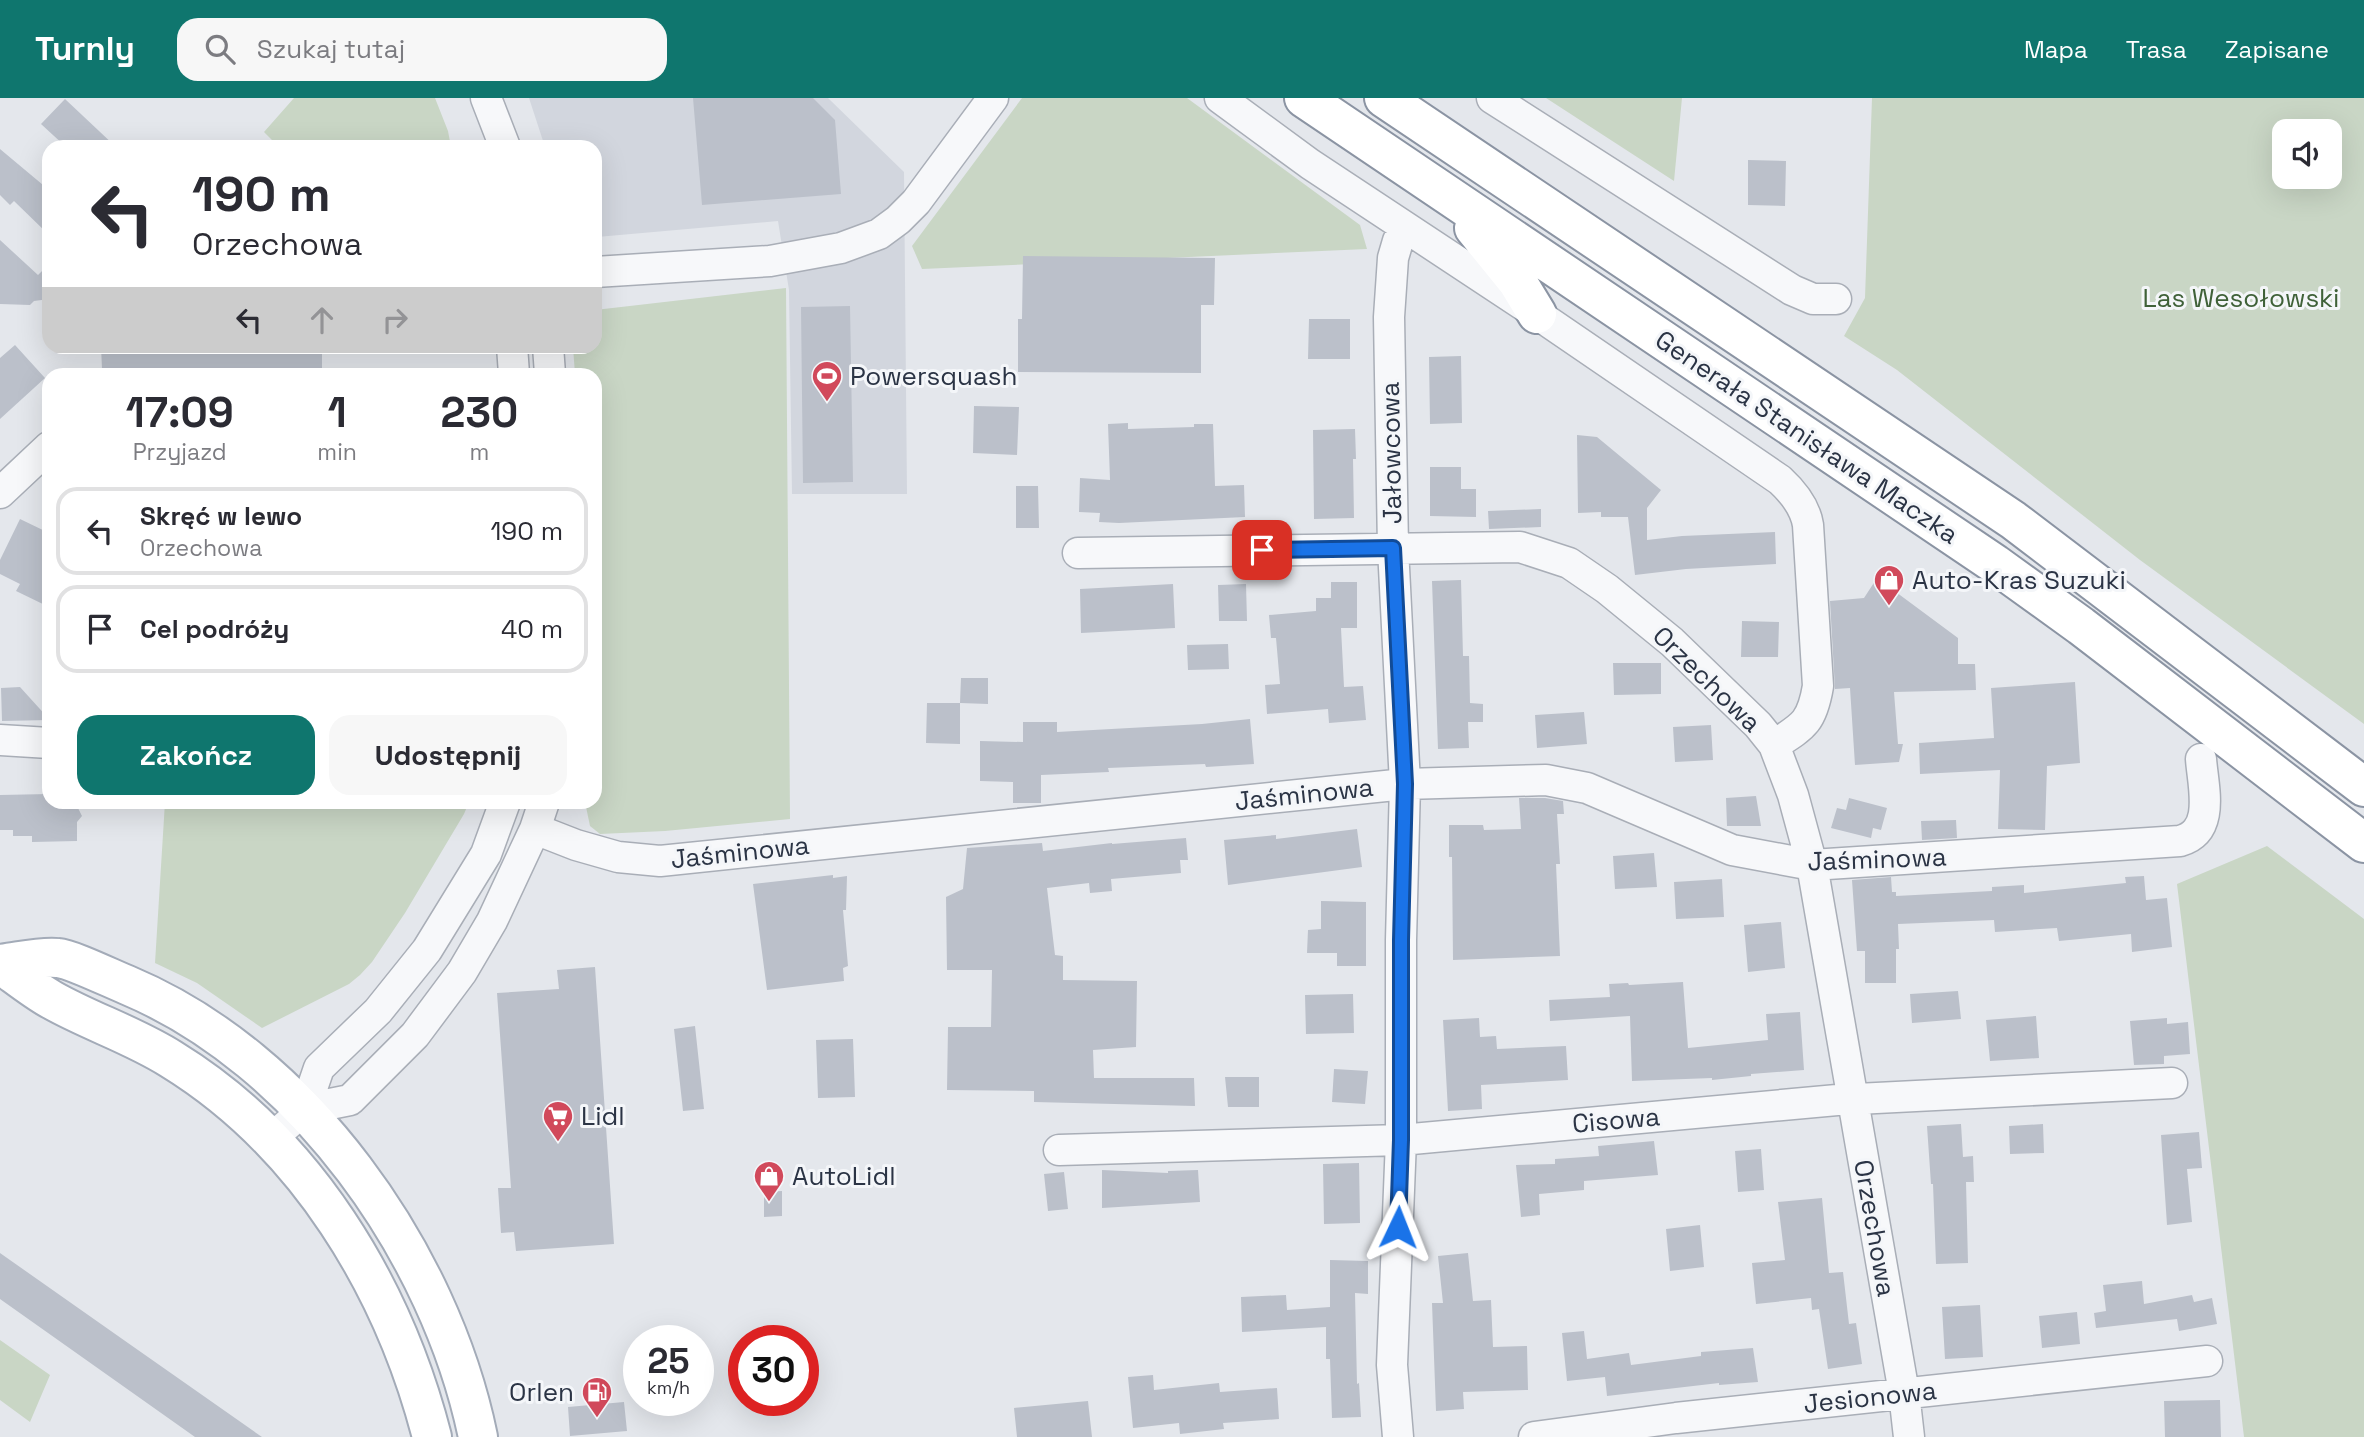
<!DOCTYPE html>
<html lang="pl">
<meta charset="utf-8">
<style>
body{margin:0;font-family:"Space Grotesk",sans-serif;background:#f7f7f7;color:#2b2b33;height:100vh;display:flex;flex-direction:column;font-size:26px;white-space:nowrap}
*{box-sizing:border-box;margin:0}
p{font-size:23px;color:#7c7c81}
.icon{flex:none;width:38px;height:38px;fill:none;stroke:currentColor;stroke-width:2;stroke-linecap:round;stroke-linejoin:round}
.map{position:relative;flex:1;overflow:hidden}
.side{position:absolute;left:42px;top:270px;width:560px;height:441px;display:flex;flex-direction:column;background:#fff;border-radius:21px;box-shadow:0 7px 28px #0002}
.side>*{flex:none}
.guide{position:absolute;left:42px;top:42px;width:560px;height:214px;border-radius:21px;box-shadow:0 7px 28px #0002;background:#fff;color:#2b2b33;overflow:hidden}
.tools{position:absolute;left:2272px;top:21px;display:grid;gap:14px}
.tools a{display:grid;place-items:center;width:70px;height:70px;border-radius:14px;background:#fff;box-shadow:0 7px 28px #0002;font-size:35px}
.speed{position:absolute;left:623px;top:1227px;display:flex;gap:14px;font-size:35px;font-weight:700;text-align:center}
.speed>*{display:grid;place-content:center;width:91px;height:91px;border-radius:50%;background:#fff;box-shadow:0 7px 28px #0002;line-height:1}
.speed small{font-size:18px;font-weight:400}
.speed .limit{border:10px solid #d22;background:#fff;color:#111}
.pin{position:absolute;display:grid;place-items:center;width:60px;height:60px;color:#fff;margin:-30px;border-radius:14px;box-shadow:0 4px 10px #0006}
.me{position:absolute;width:77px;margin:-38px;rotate:2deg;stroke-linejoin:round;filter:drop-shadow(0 0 5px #0008)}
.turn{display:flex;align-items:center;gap:24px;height:147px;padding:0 35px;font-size:32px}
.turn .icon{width:91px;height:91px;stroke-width:2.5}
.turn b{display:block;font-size:49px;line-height:60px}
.lanes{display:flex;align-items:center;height:66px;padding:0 35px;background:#0003;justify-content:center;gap:35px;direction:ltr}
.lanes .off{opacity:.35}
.eta{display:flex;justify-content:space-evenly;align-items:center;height:119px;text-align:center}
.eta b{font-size:42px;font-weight:800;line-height:49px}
.button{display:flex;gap:14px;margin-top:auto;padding:14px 35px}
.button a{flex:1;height:80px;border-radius:21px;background:#0f766e;color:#fff;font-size:28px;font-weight:800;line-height:80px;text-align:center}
.button a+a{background:#f7f7f7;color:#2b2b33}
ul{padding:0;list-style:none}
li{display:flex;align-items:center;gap:21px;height:88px;margin:0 14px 10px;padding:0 21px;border:4px solid #e1e1e2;border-radius:21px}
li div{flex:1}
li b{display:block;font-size:26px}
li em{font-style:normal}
header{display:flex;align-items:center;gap:42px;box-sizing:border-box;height:98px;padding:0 35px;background:#0f766e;color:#fff}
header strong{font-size:33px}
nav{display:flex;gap:38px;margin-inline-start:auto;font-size:24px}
.search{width:490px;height:63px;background:#f7f7f7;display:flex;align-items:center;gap:18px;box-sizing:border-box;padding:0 24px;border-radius:21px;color:#7c7c81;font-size:26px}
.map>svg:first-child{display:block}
.built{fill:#d2d6de}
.green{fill:#c9d6c5;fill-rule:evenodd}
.building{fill:#bbc0ca}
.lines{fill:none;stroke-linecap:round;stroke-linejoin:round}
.minor-casing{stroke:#a9aeb7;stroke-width:33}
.major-casing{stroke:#a3abb8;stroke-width:42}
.highway-casing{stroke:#8b94a3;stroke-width:42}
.minor{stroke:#f7f8fa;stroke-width:30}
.major{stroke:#fff;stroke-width:38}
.highway{stroke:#fff;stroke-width:38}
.route-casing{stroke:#114b97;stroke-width:18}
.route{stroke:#1a73e8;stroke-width:12}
.labels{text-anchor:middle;stroke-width:6;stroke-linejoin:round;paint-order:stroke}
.park-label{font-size:26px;fill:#3f6138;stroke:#f4f6f9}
.poi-label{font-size:26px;fill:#2b3445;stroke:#f4f6f9;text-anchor:start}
.street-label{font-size:26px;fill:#2b3445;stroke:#f4f6f9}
</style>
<header>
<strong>Turnly</strong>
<div class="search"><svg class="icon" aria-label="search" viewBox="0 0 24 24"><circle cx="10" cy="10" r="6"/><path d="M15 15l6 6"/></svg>Szukaj tutaj</div>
<nav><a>Mapa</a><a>Trasa</a><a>Zapisane</a></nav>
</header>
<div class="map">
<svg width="2364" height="1339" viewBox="0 0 2364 1339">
<rect width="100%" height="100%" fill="#e4e7ec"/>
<path class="built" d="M 529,0 L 828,0 L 904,74 L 907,396 L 792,396 L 789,192 L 778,123 L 597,139 L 595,137 L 595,49 L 545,49 Z"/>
<path class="green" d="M 294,0 L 435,0 L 448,33 L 451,49 L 279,49 L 264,34 Z
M 1022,0 L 1187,0 L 1360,127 L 1367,151 L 922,171 L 912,148 Z
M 1546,0 L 1682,0 L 1674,83 Z
M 1872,0 L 2364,0 L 2364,626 L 2140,462 L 1897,272 L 1844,238 L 1865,200 ZM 2284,33 L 2329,33 L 2329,79 L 2284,79 Z
M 786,190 L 790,721 L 665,733 L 600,736 L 590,728 L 585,704 L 595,704 L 595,276 L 575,276 L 573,249 L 595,248 L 595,212 Z
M 165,704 L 469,704 L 464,716 L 405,815 L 372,864 L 360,877 L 349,886 L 262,930 L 197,885 L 155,865 Z
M 2267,748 L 2364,821 L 2364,1339 L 2244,1339 L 2177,786 Z
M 0,1242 L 50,1277 L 30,1324 L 0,1302 Z"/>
<path class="building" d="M 693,0 L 813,0 L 835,22 L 841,96 L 702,107 Z
M 65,1 L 116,49 L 66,49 L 41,26 Z
M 0,51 L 49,92 L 49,137 L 14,103 L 10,107 L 0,97 Z
M 1748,62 L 1786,63 L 1785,108 L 1748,107 Z
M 0,142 L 38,177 L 49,166 L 49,201 L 34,203 L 30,207 L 0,206 Z
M 1023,158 L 1215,160 L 1214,207 L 1201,207 L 1201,275 L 1018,274 L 1018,221 L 1022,221 Z
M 850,208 L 853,384 L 803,385 L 801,209 Z
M 1309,221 L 1350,221 L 1350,261 L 1308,261 Z
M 15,247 L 45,280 L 0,321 L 0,260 Z
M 101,248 L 322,248 L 322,272 L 202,272 L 202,276 L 113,276 L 113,270 L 102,271 Z
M 1461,258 L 1462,325 L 1430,326 L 1429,259 Z
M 974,308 L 1019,309 L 1017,357 L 973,355 Z
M 1128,325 L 1128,331 L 1194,329 L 1194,326 L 1213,326 L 1215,388 L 1244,387 L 1245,419 L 1119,425 L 1099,424 L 1100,415 L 1079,414 L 1080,380 L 1110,382 L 1108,326 Z
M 1355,331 L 1356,361 L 1353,361 L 1354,420 L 1314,421 L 1313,332 Z
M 1577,337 L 1597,339 L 1661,392 L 1647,410 L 1647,442 L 1682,438 L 1775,434 L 1776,466 L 1686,471 L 1635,477 L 1628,419 L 1601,419 L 1601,414 L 1578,415 Z
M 1430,369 L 1461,369 L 1461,391 L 1476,391 L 1476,419 L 1430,418 Z
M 1016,388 L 1038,388 L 1039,430 L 1016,430 Z
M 1541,411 L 1541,429 L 1489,431 L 1488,413 Z
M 20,421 L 49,435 L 49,509 L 16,493 L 20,486 L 0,476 L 0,462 Z
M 1877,480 L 1958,540 L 1958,566 L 1975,566 L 1976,592 L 1894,594 L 1898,646 L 1903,646 L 1899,664 L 1855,667 L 1850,590 L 1835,591 L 1830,503 L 1864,500 Z
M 1461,482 L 1463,558 L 1469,558 L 1470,605 L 1483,606 L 1483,624 L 1468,624 L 1469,650 L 1438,651 L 1432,483 Z
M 1331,484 L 1357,484 L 1357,530 L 1341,530 L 1344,589 L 1363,588 L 1366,622 L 1329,625 L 1328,611 L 1267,616 L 1265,587 L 1280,586 L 1276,540 L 1271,540 L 1269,517 L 1316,513 L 1316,500 L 1331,500 Z
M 1173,486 L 1175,530 L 1081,535 L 1080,491 Z
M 1246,486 L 1247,523 L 1219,523 L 1218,487 Z
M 1742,523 L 1779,524 L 1778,559 L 1741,559 Z
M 1228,546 L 1229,571 L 1188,572 L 1187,547 Z
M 1613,565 L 1661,565 L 1661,596 L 1614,597 Z
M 961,580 L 988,580 L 988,606 L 960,605 Z
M 2075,584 L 2080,665 L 2047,668 L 2045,732 L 1998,731 L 2000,672 L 1920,676 L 1919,645 L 1994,640 L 1991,590 Z
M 20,589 L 49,621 L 49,622 L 2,623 L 1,590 Z
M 927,605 L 960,605 L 960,646 L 926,645 Z
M 1584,614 L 1587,646 L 1537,650 L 1535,617 Z
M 1250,621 L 1254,666 L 1206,669 L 1205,666 L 1108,670 L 1109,674 L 1041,677 L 1041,705 L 1013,705 L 1013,684 L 980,683 L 980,643 L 1023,644 L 1023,624 L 1057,624 L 1057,634 L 1202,626 Z
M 1711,627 L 1713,662 L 1675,664 L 1673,629 Z
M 49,696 L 49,704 L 75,704 L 82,718 L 77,724 L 77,743 L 32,744 L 32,738 L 13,738 L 13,732 L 0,732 L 0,697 Z
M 1756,698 L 1761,728 L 1727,728 L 1726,700 Z
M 1519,700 L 1545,700 L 1563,703 L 1564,716 L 1557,716 L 1560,766 L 1556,766 L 1560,858 L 1453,862 L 1452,759 L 1449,759 L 1449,727 L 1483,727 L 1484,732 L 1521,731 Z
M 1849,700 L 1887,710 L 1881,732 L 1873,730 L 1871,740 L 1831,730 L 1837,710 L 1846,712 Z
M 1956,722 L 1957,740 L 1922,742 L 1921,723 Z
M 1357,731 L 1362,769 L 1228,787 L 1224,742 L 1276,737 L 1276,741 Z
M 1186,740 L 1188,762 L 1180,762 L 1181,775 L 1111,781 L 1112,793 L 1090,795 L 1089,785 L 1047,790 L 1055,857 L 1063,858 L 1063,882 L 1137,883 L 1136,949 L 1093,952 L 1094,980 L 1194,980 L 1195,1008 L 1034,1004 L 1034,993 L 947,992 L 948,929 L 991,929 L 992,872 L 947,872 L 946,799 L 963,791 L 967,750 L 1042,745 L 1043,753 L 1112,745 L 1112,746 Z
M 1654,755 L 1657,789 L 1615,791 L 1613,758 Z
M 833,777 L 833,780 L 847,778 L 846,812 L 843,812 L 848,868 L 843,870 L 844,883 L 767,892 L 753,786 Z
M 2144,778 L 2146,802 L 2167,800 L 2172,849 L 2132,854 L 2131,836 L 2059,843 L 2057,830 L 1995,834 L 1994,822 L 1898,826 L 1899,851 L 1896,851 L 1896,885 L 1865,885 L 1865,853 L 1857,853 L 1852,782 L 1891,779 L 1892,794 L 1896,794 L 1896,798 L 1992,793 L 1992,789 L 2024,787 L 2024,795 L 2126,785 L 2125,779 Z
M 1722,781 L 1724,819 L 1676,821 L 1674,784 Z
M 1321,803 L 1366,804 L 1366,868 L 1337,868 L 1337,855 L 1307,855 L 1308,832 L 1321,831 Z
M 1781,824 L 1785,870 L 1748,874 L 1744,827 Z
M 595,869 L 614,1146 L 516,1153 L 514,1134 L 501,1135 L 498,1090 L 511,1090 L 497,895 L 559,891 L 557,872 Z
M 1683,884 L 1688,950 L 1768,942 L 1766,916 L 1800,914 L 1804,972 L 1751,976 L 1751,978 L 1712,982 L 1712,980 L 1632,983 L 1630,918 L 1550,923 L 1549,902 L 1610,899 L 1609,886 L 1628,885 L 1629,887 Z
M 1958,893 L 1961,921 L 1912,925 L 1910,896 Z
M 1353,896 L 1354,935 L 1306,936 L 1305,897 Z
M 2036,918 L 2039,960 L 1990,963 L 1986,922 Z
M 1479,920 L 1480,939 L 1496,938 L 1497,951 L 1566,948 L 1568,982 L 1481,987 L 1482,1011 L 1448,1013 L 1443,922 Z
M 2167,920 L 2167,926 L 2188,924 L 2190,956 L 2164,958 L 2164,966 L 2134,967 L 2130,923 Z
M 695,928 L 704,1011 L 683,1013 L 674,931 Z
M 853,941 L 855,999 L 818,1000 L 816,942 Z
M 1334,971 L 1368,973 L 1365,1006 L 1332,1004 Z
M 1225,979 L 1259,979 L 1259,1009 L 1228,1009 Z
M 1961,1026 L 1963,1059 L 1973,1058 L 1974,1084 L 1966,1084 L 1968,1165 L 1936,1166 L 1933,1086 L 1931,1086 L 1927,1028 Z
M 2043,1026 L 2044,1055 L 2010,1056 L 2009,1028 Z
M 2199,1034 L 2202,1070 L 2187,1071 L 2192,1124 L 2167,1127 L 2161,1037 Z
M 1654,1043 L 1658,1077 L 1584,1083 L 1584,1092 L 1539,1096 L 1540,1117 L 1521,1119 L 1516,1067 L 1555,1066 L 1555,1061 L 1599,1058 L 1598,1048 Z
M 1761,1051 L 1764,1092 L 1738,1094 L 1735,1053 Z
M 1359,1065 L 1360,1125 L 1324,1126 L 1323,1066 Z
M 1102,1072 L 1168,1075 L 1168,1073 L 1198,1072 L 1200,1104 L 1102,1110 Z
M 1064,1074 L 1068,1111 L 1048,1113 L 1044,1076 Z
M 782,1093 L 782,1118 L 764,1119 L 764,1094 Z
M 1822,1100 L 1829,1175 L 1843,1174 L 1849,1226 L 1856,1225 L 1862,1266 L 1828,1271 L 1819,1211 L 1812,1212 L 1811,1200 L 1756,1206 L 1752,1165 L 1785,1162 L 1778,1104 Z
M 1700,1127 L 1704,1169 L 1670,1173 L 1666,1131 Z
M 0,1155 L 128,1245 L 262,1339 L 195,1339 L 0,1201 Z
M 1468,1155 L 1473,1203 L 1491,1202 L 1493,1249 L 1527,1248 L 1528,1292 L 1463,1294 L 1464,1311 L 1436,1313 L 1432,1205 L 1443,1205 L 1438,1158 Z
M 1330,1162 L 1368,1163 L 1368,1196 L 1355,1195 L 1357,1286 L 1359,1285 L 1361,1319 L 1332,1320 L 1330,1261 L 1326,1261 L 1326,1229 L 1242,1234 L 1241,1199 L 1286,1197 L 1287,1212 L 1330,1209 Z
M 2142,1183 L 2144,1206 L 2192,1197 L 2194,1204 L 2212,1200 L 2217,1226 L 2179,1233 L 2177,1221 L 2096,1230 L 2094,1215 L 2106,1213 L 2103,1187 Z
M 1980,1207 L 1983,1259 L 1945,1261 L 1942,1209 Z
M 2077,1214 L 2080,1246 L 2042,1250 L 2039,1218 Z
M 1584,1233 L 1587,1261 L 1629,1255 L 1631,1267 L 1701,1258 L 1701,1254 L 1753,1250 L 1758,1284 L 1719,1287 L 1719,1285 L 1607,1298 L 1605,1279 L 1567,1283 L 1562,1235 Z
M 1153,1277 L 1154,1292 L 1219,1285 L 1220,1294 L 1277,1290 L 1279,1321 L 1223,1325 L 1224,1331 L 1180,1336 L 1179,1325 L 1133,1330 L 1128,1279 Z
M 2220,1302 L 2221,1339 L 2165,1339 L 2164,1303 Z
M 1088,1303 L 1092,1339 L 1017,1339 L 1014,1310 Z
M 624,1304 L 627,1333 L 570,1338 L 568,1309 Z"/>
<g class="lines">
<g class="minor-casing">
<path id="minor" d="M 486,0 L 505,49
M 1220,0 L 1310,66 L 1537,216 L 1780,382 C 1793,394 1805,408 1808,427 L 1818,588 C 1812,624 1804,628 1774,647
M 1492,0 L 1792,192 L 1813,201 L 1836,201
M 595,174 L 770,163 L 841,150 L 879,136 L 898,122 L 916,104 L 993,0
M 512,248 L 514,276
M 548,248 L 550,276
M 0,395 L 49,349
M 1078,455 L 1520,449 L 1569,465 L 1607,491 L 1672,544 L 1758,627 L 1774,647 L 1793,697 L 1812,767 L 1904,1295 L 1909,1339
M 0,642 L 49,645
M 535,731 L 576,747 L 618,759 L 660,763 L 1405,686 L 1546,682 L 1587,690 L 1732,752 L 1812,767 L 2180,743 C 2216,733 2203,689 2201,661
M 305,1011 L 319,970 L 378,913 L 427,852 L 486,756 L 505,704
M 271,1041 L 305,1011 L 350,1002 L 415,937 L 462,874 L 492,823 L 535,731 L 544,704
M 1059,1052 L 1401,1042 L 1837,1002 L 2172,985
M 1398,1339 L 1392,1267 L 1401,1042 L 1401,842 L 1405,686 L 1393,450 L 1389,219 L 1393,160 L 1398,143 L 1405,129
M 1534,1339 L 1676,1320 L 2207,1263"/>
</g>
<g class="major-casing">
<path id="major" d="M 0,866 C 18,864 40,858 58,860 C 71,861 112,881 127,887 C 303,961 440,1154 478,1339
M 0,866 C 17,878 34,892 52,902 C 91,924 133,937 171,961 C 306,1044 393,1188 432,1339"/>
</g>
<g class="highway-casing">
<path id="highway" d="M 1304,0 L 1995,466 L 2081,528 L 2364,745
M 1384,0 L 2013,422 L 2364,689
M 1474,130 L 1517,183 L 1537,216"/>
</g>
<use href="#minor" class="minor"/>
<use href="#major" class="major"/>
<use href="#highway" class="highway"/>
</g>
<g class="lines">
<g class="route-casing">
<path id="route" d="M 1262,452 L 1393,450 L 1405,686 L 1401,842 L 1401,1042 L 1398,1129"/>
</g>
<use href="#route" class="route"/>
</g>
<defs>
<g id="stadium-pin" transform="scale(1.575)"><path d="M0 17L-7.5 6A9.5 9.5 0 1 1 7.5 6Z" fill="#d1495b" stroke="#f4f6f9"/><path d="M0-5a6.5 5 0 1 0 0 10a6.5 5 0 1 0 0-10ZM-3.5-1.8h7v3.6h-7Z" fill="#fff"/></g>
<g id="shop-pin" transform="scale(1.575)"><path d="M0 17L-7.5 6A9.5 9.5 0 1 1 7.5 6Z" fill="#d1495b" stroke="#f4f6f9"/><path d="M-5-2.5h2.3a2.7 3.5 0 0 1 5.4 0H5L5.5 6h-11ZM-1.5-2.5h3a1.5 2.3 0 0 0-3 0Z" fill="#fff"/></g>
<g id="supermarket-pin" transform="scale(1.575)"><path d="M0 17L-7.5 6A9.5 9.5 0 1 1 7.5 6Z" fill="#d1495b" stroke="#f4f6f9"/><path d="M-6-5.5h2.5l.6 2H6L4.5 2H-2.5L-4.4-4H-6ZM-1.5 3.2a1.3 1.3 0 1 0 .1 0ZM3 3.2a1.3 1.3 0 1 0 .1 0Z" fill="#fff"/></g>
<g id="fuel-pin" transform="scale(1.575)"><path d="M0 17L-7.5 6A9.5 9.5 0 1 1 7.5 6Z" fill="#d1495b" stroke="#f4f6f9"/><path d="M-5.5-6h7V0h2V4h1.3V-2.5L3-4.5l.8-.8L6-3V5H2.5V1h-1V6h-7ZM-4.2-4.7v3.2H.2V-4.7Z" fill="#fff"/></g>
</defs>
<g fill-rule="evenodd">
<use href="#stadium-pin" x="827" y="278"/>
<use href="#shop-pin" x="1889" y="482"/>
<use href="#supermarket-pin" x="558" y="1018"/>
<use href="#shop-pin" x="769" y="1078"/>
<use href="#fuel-pin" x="597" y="1294"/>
</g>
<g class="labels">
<g class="park-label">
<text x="2241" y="209">Las Wesołowski</text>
</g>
<g class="poi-label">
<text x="850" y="287">Powersquash</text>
<text x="1912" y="491">Auto-Kras Suzuki</text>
<text x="581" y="1027">Lidl</text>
<text x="792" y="1087">AutoLidl</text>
<text x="574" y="1303" text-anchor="end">Orlen</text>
</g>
<g class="street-label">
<text transform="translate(1807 339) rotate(34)" y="9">Generała Stanisława Maczka</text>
<text transform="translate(1391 355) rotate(-91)" y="9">Jałowcowa</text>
<text transform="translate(1707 581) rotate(44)" y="9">Orzechowa</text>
<text transform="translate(1304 696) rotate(-6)" y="9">Jaśminowa</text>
<text transform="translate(740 754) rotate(-6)" y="9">Jaśminowa</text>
<text transform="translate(1877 761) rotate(-2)" y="9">Jaśminowa</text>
<text transform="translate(1616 1022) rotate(-5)" y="9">Cisowa</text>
<text transform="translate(1875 1130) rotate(80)" y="9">Orzechowa</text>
<text transform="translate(1870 1299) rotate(-6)" y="9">Jesionowa</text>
</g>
</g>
</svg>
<div class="tools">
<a><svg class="icon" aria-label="sound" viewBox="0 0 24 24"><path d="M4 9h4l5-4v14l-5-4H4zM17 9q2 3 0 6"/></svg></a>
</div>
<div class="speed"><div>25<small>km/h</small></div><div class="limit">30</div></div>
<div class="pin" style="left:1262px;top:452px;background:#d93025"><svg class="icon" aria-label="arrive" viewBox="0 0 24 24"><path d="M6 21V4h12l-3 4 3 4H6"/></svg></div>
<svg class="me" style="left:1398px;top:1129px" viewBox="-20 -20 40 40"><path d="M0-17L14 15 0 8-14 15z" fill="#1a73e8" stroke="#fff" stroke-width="4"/></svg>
<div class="guide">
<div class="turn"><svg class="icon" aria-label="left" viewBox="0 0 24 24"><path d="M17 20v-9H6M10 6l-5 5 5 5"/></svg><div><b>190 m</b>Orzechowa</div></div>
<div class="lanes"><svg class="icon" aria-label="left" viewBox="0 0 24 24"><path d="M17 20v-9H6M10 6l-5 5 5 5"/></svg><svg class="icon off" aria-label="ahead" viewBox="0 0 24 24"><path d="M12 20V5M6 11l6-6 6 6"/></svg><svg class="icon off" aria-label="right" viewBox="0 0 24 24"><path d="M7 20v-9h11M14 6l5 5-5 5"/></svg></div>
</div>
<section class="side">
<div class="eta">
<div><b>17:09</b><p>Przyjazd</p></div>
<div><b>1</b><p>min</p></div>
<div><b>230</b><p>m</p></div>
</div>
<ul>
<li><svg class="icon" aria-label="left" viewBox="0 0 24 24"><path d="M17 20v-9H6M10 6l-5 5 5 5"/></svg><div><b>Skręć w lewo</b><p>Orzechowa</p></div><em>190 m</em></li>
<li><svg class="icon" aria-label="arrive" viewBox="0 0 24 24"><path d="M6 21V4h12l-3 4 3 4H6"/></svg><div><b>Cel podróży</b></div><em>40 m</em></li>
</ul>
<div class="button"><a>Zakończ</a><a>Udostępnij</a></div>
</section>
</div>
